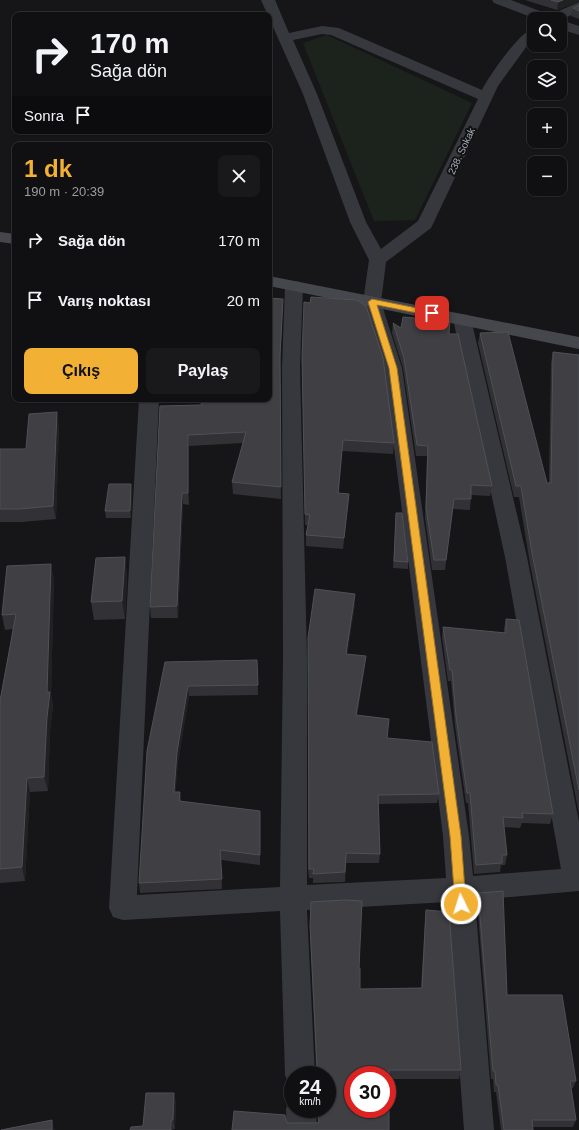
<!DOCTYPE html>
<html lang="tr">
<meta charset="utf-8">
<style>
body{margin:0;font-family:Helvetica,sans-serif;background:#19191b;color:#f1f3f6;height:100vh;display:flex;flex-direction:column;font-size:15px;white-space:nowrap}
*{box-sizing:border-box;margin:0}
p{font-size:13px;color:#9c9d9f}
.icon{flex:none;width:22px;height:22px;fill:none;stroke:currentColor;stroke-width:2;stroke-linecap:round;stroke-linejoin:round}
.map{position:relative;flex:1;overflow:hidden}
.sheet{position:absolute;left:12px;top:142px;width:260px;height:260px;display:flex;flex-direction:column;background:#101012;border-radius:8px;box-shadow:0 1px 3px #0004,0 0 0 1px #303032}
.sheet>*{flex:none}
.hud{position:absolute;left:12px;top:12px;width:260px;height:122px;border-radius:8px;box-shadow:0 1px 3px #0004,0 0 0 1px #303032;background:#101012;color:#f1f3f6;overflow:hidden}
.buttons{position:absolute;left:527px;top:12px;display:grid;gap:8px}
.buttons a{display:grid;place-items:center;width:40px;height:40px;border-radius:8px;background:#101012;box-shadow:0 1px 3px #0004,0 0 0 1px #303032;font-size:20px}
.speed{position:absolute;left:284px;top:1066px;display:flex;gap:8px;font-size:20px;font-weight:700;text-align:center}
.speed>*{display:grid;place-content:center;width:52px;height:52px;border-radius:50%;background:#101012;box-shadow:0 1px 3px #0004,0 0 0 1px #303032;line-height:1}
.speed small{font-size:10px;font-weight:400}
.speed .limit{border:6px solid #d22;background:#fff;color:#111}
.pin{position:absolute;display:grid;place-items:center;width:34px;height:34px;color:#fff;margin:-17px;border-radius:8px;box-shadow:0 2px 6px #0006}
.me{position:absolute;width:44px;margin:-22px;rotate:356deg;stroke-linejoin:round;filter:drop-shadow(0 0 3px #0008)}
.turn{display:flex;align-items:center;gap:14px;height:84px;padding:0 12px;font-size:18px}
.turn .icon{width:52px;height:52px;stroke-width:2.5}
.turn b{display:block;font-size:28px;line-height:34px}
.then{display:flex;align-items:center;height:38px;padding:0 12px;background:#0003;gap:8px;font-size:15px}
.round{display:grid;place-items:center;flex:none;width:42px;height:42px;border-radius:8px;background:#19191b}
.head{display:flex;align-items:center;justify-content:space-between;height:68px;padding:0 12px}
h1{font-size:24px;font-weight:600;line-height:30px;color:#f2b134}
.action{display:flex;gap:8px;margin-top:auto;padding:8px 12px}
.action a{flex:1;height:46px;border-radius:8px;background:#f2b134;color:#111;font-size:16px;font-weight:600;line-height:46px;text-align:center}
.action a+a{background:#19191b;color:#f1f3f6}
ul{padding:0;list-style:none}
li{display:flex;align-items:center;gap:12px;height:60px;padding:0 12px}
li div{flex:1}
li b{display:block;font-size:15px}
li em{font-style:normal}
.map>svg:first-child{display:block}
.green{fill:#1c231d}
.lines{fill:none;stroke-linecap:round;stroke-linejoin:round}
.street{fill:#37383d;fill-rule:evenodd}
.secondary{fill:#45474d;fill-rule:evenodd}
.wall{fill:#323236}
.shaded-wall{fill:#212124}
.building{fill:#3f3f44;stroke:#4f5156;fill-rule:evenodd}
.route{fill:#f2b134;stroke:#9d7322}
.labels{text-anchor:middle;stroke-width:4;stroke-linejoin:round;paint-order:stroke}
.far-street-label{font-size:10px;fill:#a8adb8;stroke:#111113}
</style>
<div class="map">
<svg width="579" height="1130" viewBox="0 0 579 1130">
<rect width="100%" height="100%" fill="#161618"/>
<path class="green" d="M 327,35 L 472,103 L 415,220 L 374,221 L 303,43 Z"/>
<g class="lines">
<path class="street" d="M 261,0 L 275,0 L 289,33 L 322,26 L 339,28 L 482,90 C 489,76 520,31 534,28 L 534,39 L 529,43 L 498,86 L 433,224 L 431,228 L 386,262 L 381,302 L 402,368 L 469,836 L 473,876 L 561,869 L 505,557 L 453,319 L 456,315 L 462,314 L 468,315 L 471,319 L 527,557 L 579,822 L 579,891 L 475,900 L 494,1130 L 464,1130 L 447,902 L 307,910 L 315,1075 L 293,1075 L 293,1087 L 289,1085 L 285,1075 L 280,911 L 123,920 L 113,917 L 109,908 L 139,399 L 159,399 L 137,895 L 280,887 L 283,658 L 282,367 L 285,286 L 288,282 L 294,281 L 300,282 L 303,286 L 300,367 L 307,658 L 307,885 L 446,878 L 443,836 L 384,368 L 363,302 L 369,260 L 350,222 L 303,94 ZM 322,34 L 331,35 L 478,99 L 418,221 L 381,249 L 366,222 L 317,94 L 293,40 Z
M 492,0 L 511,0 L 550,15 L 579,2 L 579,11 L 561,20 L 579,26 L 579,35 L 560,29 L 560,19 L 536,19 L 494,3 Z
M 293,1097 L 293,1109 L 316,1109 L 317,1130 L 287,1130 L 286,1109 L 290,1098 Z"/>
<path class="secondary" d="M 0,232 L 15,234 L 15,244 L 0,242 Z
M 269,276 L 579,337 L 579,349 L 269,286 Z"/>
</g>
<path class="wall" d="M 525,0 L 579,0 L 579,1 L 557,10 Z
M 579,5 L 579,19 L 571,16 L 573,8 Z
M 283,299 L 280,367 L 281,499 L 233,494 L 232,482 L 243,443 L 189,446 L 189,505 L 183,504 L 178,618 L 151,618 L 150,607 L 160,406 L 201,405 Z
M 393,323 L 401,328 L 449,334 L 492,486 L 490,496 L 471,495 L 470,510 L 453,509 L 445,570 L 432,570 L 425,518 L 427,456 L 416,456 L 403,368 L 392,333 Z
M 480,333 L 547,483 L 549,483 L 551,363 L 553,352 L 579,355 L 579,814 L 530,564 L 519,497 L 514,497 L 478,343 Z
M 302,357 L 394,443 L 393,454 L 342,451 L 339,493 L 348,504 L 343,549 L 306,546 L 306,535 L 308,525 L 305,525 Z
M 59,425 L 56,519 L 22,522 L 0,522 L 0,449 L 26,449 Z
M 132,491 L 131,518 L 106,518 L 105,511 Z
M 396,513 L 408,562 L 408,569 L 393,568 Z
M 125,557 L 127,575 L 125,619 L 94,620 L 91,602 Z
M 54,578 L 51,694 L 53,706 L 50,731 L 48,791 L 30,792 L 25,881 L 0,883 L 0,701 L 13,629 L 5,630 L 2,615 Z
M 355,604 L 347,654 L 365,666 L 357,715 L 389,719 L 387,738 L 439,794 L 437,803 L 378,804 L 380,854 L 379,863 L 346,863 L 345,882 L 313,883 L 313,878 L 309,878 L 308,870 L 308,638 Z
M 506,619 L 553,814 L 550,824 L 522,823 L 520,828 L 504,827 L 507,855 L 505,865 L 501,865 L 500,872 L 474,874 L 468,803 L 466,803 L 455,726 L 451,681 L 448,681 L 442,637 L 443,627 L 504,633 L 504,629 Z
M 257,660 L 258,695 L 189,696 L 178,762 L 175,792 L 180,792 L 181,801 L 260,811 L 260,865 L 221,860 L 222,889 L 140,893 L 139,883 L 165,662 Z
M 478,893 L 507,995 L 576,1081 L 573,1088 L 571,1088 L 576,1120 L 573,1127 L 533,1127 L 533,1130 L 501,1130 L 496,1092 L 494,1092 L 493,1079 L 491,1079 L 477,901 Z
M 426,910 L 461,1070 L 459,1079 L 389,1079 L 389,1130 L 287,1123 L 317,1123 L 318,1122 L 318,1109 L 327,1109 L 316,1066 L 310,935 L 310,926 L 359,968 L 360,989 L 421,988 L 425,920 Z
M 176,1101 L 175,1129 L 173,1129 L 173,1130 L 130,1130 L 143,1126 Z"/>
<path class="shaded-wall" d="M 563,0 L 579,0 L 579,1 L 557,10 L 558,2 Z
M 283,299 L 280,367 L 281,499 L 280,356 Z
M 57,412 L 59,425 L 56,519 L 53,506 Z
M 188,435 L 189,446 L 189,505 L 188,493 Z
M 343,440 L 342,451 L 338,503 L 338,493 Z
M 131,484 L 132,491 L 131,518 L 130,511 Z
M 182,493 L 183,504 L 178,618 L 177,606 Z
M 125,557 L 127,575 L 125,619 L 122,601 Z
M 51,564 L 54,578 L 51,694 L 53,706 L 50,731 L 48,791 L 44,777 Z
M 355,594 L 355,604 L 346,664 L 346,654 Z
M 366,656 L 365,666 L 355,724 L 356,715 Z
M 188,686 L 189,696 L 178,762 L 175,802 L 174,792 L 177,752 Z
M 27,778 L 30,792 L 25,881 L 22,867 Z
M 174,1093 L 176,1101 L 175,1129 L 173,1120 Z
M 52,1120 L 54,1129 L 55,1130 L 52,1130 Z
M 171,1120 L 173,1130 L 171,1130 Z"/>
<path class="building" d="M 551,0 L 563,0 L 558,2 Z
M 579,5 L 579,11 L 573,8 Z
M 311,297 L 357,300 L 366,306 L 383,358 L 394,443 L 343,440 L 338,493 L 349,494 L 344,538 L 306,535 L 310,515 L 305,514 L 302,357 L 304,302 L 310,303 Z
M 269,298 L 283,299 L 280,356 L 281,487 L 232,482 L 246,432 L 188,435 L 188,493 L 182,493 L 177,606 L 150,607 L 160,406 L 201,405 L 202,399 L 269,399 Z
M 403,317 L 450,321 L 449,334 L 458,334 L 492,486 L 471,485 L 471,499 L 454,499 L 446,560 L 434,560 L 426,508 L 428,446 L 417,445 L 404,358 L 393,323 L 401,328 Z
M 508,332 L 547,483 L 551,483 L 553,352 L 579,355 L 579,790 L 532,553 L 521,486 L 516,486 L 480,333 Z
M 57,412 L 53,506 L 19,509 L 0,509 L 0,449 L 26,449 L 29,414 Z
M 109,484 L 131,484 L 130,511 L 105,511 Z
M 396,513 L 402,513 L 408,562 L 394,561 Z
M 125,557 L 122,601 L 91,602 L 96,558 Z
M 51,564 L 47,692 L 50,692 L 47,717 L 44,777 L 27,778 L 22,867 L 0,869 L 0,701 L 16,614 L 2,615 L 7,566 Z
M 315,589 L 355,594 L 346,654 L 366,656 L 356,715 L 389,719 L 387,738 L 432,742 L 439,794 L 378,795 L 380,854 L 346,853 L 345,872 L 313,874 L 314,869 L 309,869 L 309,861 L 308,638 Z
M 506,619 L 519,620 L 553,814 L 522,813 L 523,818 L 503,817 L 507,855 L 502,855 L 502,863 L 476,865 L 470,793 L 467,793 L 456,716 L 452,670 L 450,670 L 443,627 L 506,633 Z
M 257,660 L 258,685 L 188,686 L 177,752 L 174,792 L 180,792 L 179,801 L 260,811 L 260,855 L 220,850 L 222,879 L 139,883 L 147,751 L 165,662 Z
M 503,891 L 507,995 L 562,995 L 576,1081 L 570,1081 L 576,1120 L 532,1120 L 533,1130 L 504,1130 L 498,1085 L 496,1085 L 495,1071 L 493,1071 L 478,893 Z
M 345,900 L 362,901 L 359,968 L 360,968 L 360,989 L 422,988 L 426,910 L 449,912 L 461,1070 L 389,1070 L 389,1130 L 232,1130 L 234,1111 L 285,1115 L 287,1123 L 317,1123 L 319,1122 L 318,1109 L 327,1109 L 327,1075 L 313,1075 L 313,1068 L 317,1066 L 310,926 L 311,902 ZM 353,1075 L 387,1075 L 387,1109 L 353,1109 Z
M 146,1093 L 174,1093 L 173,1120 L 171,1120 L 171,1130 L 130,1130 L 131,1127 L 143,1126 Z
M 52,1120 L 52,1130 L 1,1130 Z"/>
<path class="route" d="M 372,299 L 432,311 L 436,313 L 432,316 L 377,305 L 397,368 L 461,836 L 466,904 L 465,908 L 461,909 L 457,908 L 455,904 L 450,836 L 389,368 L 368,302 Z"/>
<g class="labels">
<g class="far-street-label">
<text transform="translate(461 151) rotate(-65)" y="4">238. Sokak</text>
</g>
</g>
</svg>
<div class="buttons">
<a><svg class="icon" aria-label="search" viewBox="0 0 24 24"><circle cx="10" cy="10" r="6"/><path d="M15 15l6 6"/></svg></a>
<a><svg class="icon" aria-label="layers" viewBox="0 0 24 24"><path d="M12 4l9 5-9 5-9-5zM3 14l9 5 9-5"/></svg></a>
<a>+</a>
<a>−</a>
</div>
<div class="speed"><div>24<small>km/h</small></div><div class="limit">30</div></div>
<div class="pin" style="left:432px;top:313px;background:#d93025"><svg class="icon" aria-label="arrive" viewBox="0 0 24 24"><path d="M6 21V4h12l-3 4 3 4H6"/></svg></div>
<svg class="me" style="left:461px;top:904px" viewBox="-20 -20 40 40"><circle r="17" fill="#f2b134" stroke="#fff" stroke-width="3"/><path d="M0-11L8 9 0 5-8 9z" fill="#fff"/></svg>
<div class="hud">
<div class="turn"><svg class="icon" aria-label="right" viewBox="0 0 24 24"><path d="M7 20v-9h11M14 6l5 5-5 5"/></svg><div><b>170 m</b>Sağa dön</div></div>
<div class="then">Sonra<svg class="icon" aria-label="arrive" viewBox="0 0 24 24"><path d="M6 21V4h12l-3 4 3 4H6"/></svg></div>
</div>
<section class="sheet">
<div class="head"><div><h1>1 dk</h1><p>190 m · 20:39</p></div><a class="round"><svg class="icon" aria-label="close" viewBox="0 0 24 24"><path d="M6 6l12 12M18 6L6 18"/></svg></a></div>
<ul>
<li><svg class="icon" aria-label="right" viewBox="0 0 24 24"><path d="M7 20v-9h11M14 6l5 5-5 5"/></svg><div><b>Sağa dön</b></div><em>170 m</em></li>
<li><svg class="icon" aria-label="arrive" viewBox="0 0 24 24"><path d="M6 21V4h12l-3 4 3 4H6"/></svg><div><b>Varış noktası</b></div><em>20 m</em></li>
</ul>
<div class="action"><a>Çıkış</a><a>Paylaş</a></div>
</section>
</div>
